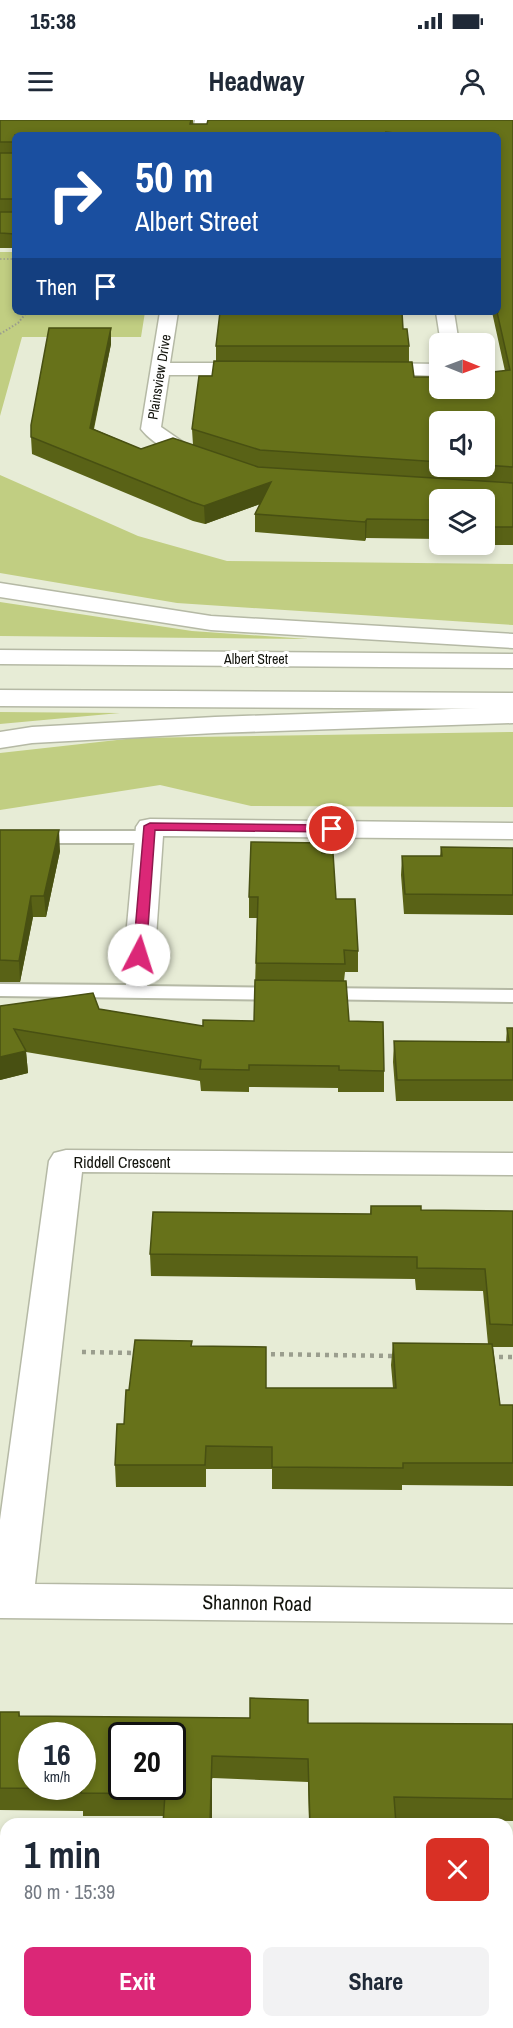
<!DOCTYPE html>
<meta charset="utf-8">
<style>
body{margin:0;font-family:"Archivo Narrow",sans-serif;background:#f2f2f3;color:#1f2937;height:100vh;display:flex;flex-direction:column;font-size:22px;white-space:nowrap}
*{box-sizing:border-box;margin:0}
p{font-size:20px;color:#747a83}
.icon{flex:none;width:33px;height:33px;fill:none;stroke:currentColor;stroke-width:2;stroke-linecap:round;stroke-linejoin:round}
.map{position:relative;flex:1;overflow:hidden}
.drawer{position:absolute;left:0px;top:1698px;width:513px;height:210px;display:flex;flex-direction:column;background:#fff;border-radius:18px 18px 0 0;box-shadow:0 3px 9px #0003}
.drawer>*{flex:none}
.top-card{position:absolute;left:12px;top:12px;width:489px;height:183px;border-radius:9px;box-shadow:0 3px 9px #0003;background:#1a4fa0;color:#fff;overflow:hidden}
.needle{width:39px;rotate:91deg}
.fabs{position:absolute;left:429px;top:213px;display:grid;gap:12px}
.fabs a{display:grid;place-items:center;width:66px;height:66px;border-radius:9px;background:#fff;box-shadow:0 3px 9px #0003;font-size:30px}
.speed{position:absolute;left:18px;top:1602px;display:flex;gap:12px;font-size:30px;font-weight:700;text-align:center}
.speed>*{display:grid;place-content:center;width:78px;height:78px;border-radius:50%;background:#fff;box-shadow:0 3px 9px #0003;line-height:1}
.speed small{font-size:15px;font-weight:400}
.speed .limit{border:3px solid #111;border-radius:9px;background:#fff;color:#111}
.pin{position:absolute;display:grid;place-items:center;width:51px;height:51px;color:#fff;margin:-26px;border:3px solid #fff;border-radius:50%;box-shadow:0 2px 6px #0007}
.me{position:absolute;width:66px;margin:-33px;rotate:5deg;stroke-linejoin:round;filter:drop-shadow(0 0 4px #0008)}
.turn{display:flex;align-items:center;gap:21px;height:126px;padding:0 24px;font-size:27px}
.turn .icon{width:78px;height:78px;stroke-width:2.5}
.turn b{display:block;font-size:42px;line-height:51px}
.then{display:flex;align-items:center;height:57px;padding:0 24px;background:#0003;gap:12px;font-size:22px}
.round{display:grid;place-items:center;flex:none;width:63px;height:63px;border-radius:9px;background:#f2f2f3}
.headline{display:flex;align-items:center;justify-content:space-between;height:102px;padding:0 24px}
h1{font-size:36px;font-weight:800;line-height:45px}
.action{display:flex;gap:12px;margin-top:auto;padding:12px 24px}
.action a{flex:1;height:69px;border-radius:9px;background:#db2777;color:#fff;font-size:24px;font-weight:800;line-height:69px;text-align:center}
.action a+a{background:#f2f2f3;color:#1f2937}
.status{display:flex;justify-content:space-between;align-items:center;height:42px;padding:0 30px;background:#fff;direction:ltr}
.status svg{height:16px;fill:currentColor}
header{display:flex;justify-content:space-between;align-items:center;height:78px;padding:0 24px;background:#fff;font-size:27px;font-weight:800}
.map>svg:first-child{display:block}
.green{fill:#c1ce82}
.lines{fill:none;stroke-linecap:round;stroke-linejoin:round}
.service-casing{stroke:#b5b9a5;stroke-width:4}
.minor-casing{stroke:#b5b9a5;stroke-width:3}
.primary-casing{stroke:#b5b9a5;stroke-width:3}
.motorway-casing{stroke:#b5b9a5;stroke-width:3}
.path-far3{stroke:#9b9e8e;stroke-width:1.5;stroke-dasharray:1.5 2;stroke-linecap:butt}
.path-far2{stroke:#9b9e8e;stroke-width:2;stroke-dasharray:1.5 2;stroke-linecap:butt}
.path-far1{stroke:#9b9e8e;stroke-width:4.5;stroke-dasharray:4 5;stroke-linecap:butt}
.path{stroke:#9b9e8e;stroke-width:5;stroke-dasharray:4.5 7;stroke-linecap:butt}
.service{fill:#fff;fill-rule:evenodd}
.minor{fill:#fff;fill-rule:evenodd}
.primary{fill:#fff;fill-rule:evenodd}
.motorway{fill:#fff;fill-rule:evenodd}
.wall{fill:#596216;fill-rule:evenodd}
.shaded-wall{fill:#485012}
.building{fill:#67721a;stroke:#485012;stroke-width:1.5;fill-rule:evenodd}
.route{fill:#db2777;stroke:#8e194d;stroke-width:1.5}
.labels{text-anchor:middle;stroke-width:6;stroke-linejoin:round;paint-order:stroke}
.far-street-label{font-size:14px;fill:#13140d;stroke:#fff}
.street-label{font-size:16px;fill:#13140d;stroke:#fff}
.near-street-label{font-size:20px;fill:#13140d;stroke:#fff}
</style>
<div class="status"><b>15:38</b><svg viewBox="0 0 49 12"><path d="M0 12V9h3v3zM5 12V6h3v6zM10 12V3h3v9zM15 12V0h3v12zM26 1h20v11H26zM47 4h2v5h-2z"/></svg></div>
<header><svg class="icon" aria-label="menu" viewBox="0 0 24 24"><path d="M4 6h16M4 12h16M4 18h16"/></svg>Headway<svg class="icon" aria-label="person" viewBox="0 0 24 24"><circle cx="12" cy="8" r="4"/><path d="M4 21q1-7 8-7t8 7"/></svg></header>
<div class="map">
<svg width="513" height="1908" viewBox="0 0 513 1908">
<rect width="100%" height="100%" fill="#e7ecd6"/>
<path class="green" d="M 0,132 L 15,132 L 15,192 L 145,192 L 141,217 L 22,217 L 0,296 Z
M 0,355 L 138,416 L 227,441 L 513,444 L 513,505 L 177,483 L 0,453 Z
M 0,482 L 192,511 L 309,519 L 0,516 Z
M 0,592 L 120,593 L 0,604 Z
M 513,612 L 513,687 L 251,686 L 160,665 L 0,690 L 0,633 L 135,618 Z"/>
<g class="lines">
<g class="service-casing">
<path id="service" d="M 0,711 L 149,711 L 156,713 L 159,717 L 156,721 L 149,723 L 0,723 Z
M 141,811 L 148,813 L 151,817 L 147,866 L 284,868 L 292,869 L 295,874 L 292,879 L 284,880 L 0,876 L 0,864 L 126,865 L 131,817 L 134,813 Z
M 317,868 L 513,870 L 513,882 L 309,879 L 306,874 L 309,869 Z"/>
</g>
<g class="minor-casing">
<path id="minor" d="M 195,0 L 209,0 L 206,15 L 192,15 Z
M 160,192 L 178,192 L 170,243 L 257,243 L 263,245 L 266,249 L 263,253 L 257,255 L 169,255 L 161,307 L 193,329 L 215,336 L 218,340 L 215,344 C 195,349 153,325 141,309 Z
M 436,192 L 454,192 L 459,224 L 441,224 Z
M 369,243 L 440,244 L 440,256 L 363,253 L 360,249 L 363,245 Z
M 150,699 L 513,703 L 513,719 L 163,716 L 156,817 L 152,823 L 141,826 L 130,823 L 126,817 L 136,707 L 140,701 Z
M 66,1030 L 513,1033 L 513,1055 L 82,1052 L 35,1464 L 513,1469 L 513,1503 L 0,1498 L 0,1400 L 49,1041 L 54,1033 Z"/>
</g>
<g class="primary-casing">
<path id="primary" d="M 0,530 L 513,534 L 513,548 L 0,544 Z
M 0,570 L 513,573 L 513,589 L 0,586 Z"/>
</g>
<g class="motorway-casing">
<path id="motorway" d="M 0,463 L 211,496 L 513,514 L 513,528 L 211,510 L 0,477 Z
M 513,587 L 513,603 L 215,613 L 32,623 L 0,628 L 0,612 L 32,607 L 215,597 Z"/>
</g>
<path class="path-far3" d="M 0,139 L 15,139"/>
<path class="path-far2" d="M 0,214 L 18,203 L 27,192"/>
<path class="path-far1" d="M 82,1232 L 137,1233
M 262,1234 L 395,1236
M 490,1237 L 513,1237"/>
<path class="path" d="M 0,1815 L 6,1815
M 507,1823 L 513,1823"/>
<use href="#service" class="service"/>
<use href="#minor" class="minor"/>
<use href="#primary" class="primary"/>
<use href="#motorway" class="motorway"/>
</g>
<path class="wall" d="M 0,0 L 193,0 L 193,4 L 513,0 L 513,425 L 461,425 L 460,424 L 484,424 L 484,380 L 440,380 L 440,419 L 366,418 L 365,421 L 255,412 L 255,394 L 260,384 L 205,404 L 193,401 L 32,334 L 31,317 L 111,208 L 111,224 L 94,309 L 141,329 L 193,325 L 192,309 L 212,256 L 216,241 L 216,226 L 403,209 L 409,226 L 409,242 L 414,257 L 440,268 L 505,251 L 492,192 L 498,192 L 498,15 L 15,15 L 15,128 L 0,128 ZM 440,302 L 484,302 L 484,346 L 440,346 Z
M 0,710 L 60,731 L 46,797 L 33,797 L 20,862 L 0,862 Z
M 441,727 L 513,728 L 513,795 L 404,794 L 401,755 L 402,736 L 440,736 Z
M 322,733 L 336,779 L 358,831 L 358,852 L 345,852 L 344,861 L 349,901 L 384,951 L 384,972 L 338,972 L 338,968 L 249,967 L 249,972 L 201,971 L 200,961 L 26,932 L 28,953 L 0,960 L 0,886 L 99,889 L 203,906 L 254,901 L 257,798 L 249,798 L 249,777 Z
M 507,908 L 513,908 L 513,981 L 396,981 L 393,942 L 394,921 L 506,922 Z
M 371,1086 L 421,1090 L 513,1091 L 513,1227 L 493,1227 L 500,1285 L 513,1285 L 513,1366 L 402,1365 L 402,1370 L 272,1369 L 272,1349 L 206,1349 L 206,1367 L 116,1367 L 115,1345 L 124,1304 L 129,1270 L 192,1226 L 266,1268 L 393,1268 L 391,1245 L 393,1223 L 488,1224 L 483,1171 L 416,1170 L 415,1159 L 151,1156 L 150,1134 L 370,1094 Z
M 0,1592 L 19,1592 L 20,1596 L 308,1603 L 513,1604 L 513,1701 L 395,1699 L 396,1704 L 309,1704 L 308,1662 L 213,1658 L 164,1696 L 83,1696 L 83,1691 L 0,1690 Z"/>
<path class="shaded-wall" d="M 111,208 L 111,224 L 90,325 L 90,308 Z
M 271,362 L 271,380 L 205,404 L 204,386 Z
M 367,399 L 366,418 L 365,421 L 365,402 Z
M 59,710 L 60,731 L 46,797 L 44,776 Z
M 31,776 L 33,797 L 20,862 L 19,841 Z
M 26,931 L 28,953 L 0,960 L 0,937 Z
M 212,1636 L 212,1704 L 210,1704 Z"/>
<path class="building" d="M 0,0 L 191,0 L 190,4 L 207,4 L 208,0 L 513,0 L 513,347 L 484,345 L 484,302 L 440,302 L 440,342 L 260,330 L 192,309 L 199,256 L 212,256 L 214,241 L 412,242 L 414,257 L 440,257 L 440,268 L 484,268 L 484,253 L 510,250 L 497,192 L 498,192 L 498,15 L 415,15 L 386,12 L 387,15 L 15,15 L 15,22 L 0,22 Z
M 0,33 L 15,33 L 15,79 L 0,79 Z
M 0,92 L 15,92 L 15,114 L 0,113 Z
M 220,192 L 402,192 L 403,209 L 407,209 L 409,226 L 216,226 Z
M 49,208 L 111,208 L 90,308 L 141,329 L 173,318 L 258,347 L 513,363 L 513,407 L 484,407 L 484,380 L 440,380 L 440,400 L 367,399 L 365,402 L 255,394 L 271,362 L 204,386 L 192,382 L 31,317 L 31,305 Z
M 0,710 L 59,710 L 44,776 L 31,776 L 19,841 L 0,840 Z
M 251,722 L 322,723 L 322,733 L 333,733 L 336,779 L 355,779 L 358,831 L 344,830 L 345,844 L 256,843 L 258,777 L 249,777 Z
M 441,727 L 513,728 L 513,775 L 405,774 L 402,736 L 442,736 Z
M 255,860 L 346,861 L 349,901 L 383,902 L 384,951 L 339,950 L 339,946 L 249,945 L 249,950 L 200,949 L 201,940 L 14,909 L 26,931 L 0,937 L 0,886 L 93,873 L 99,889 L 203,906 L 203,900 L 254,901 Z
M 507,908 L 513,908 L 513,960 L 397,960 L 394,921 L 509,922 Z
M 371,1086 L 421,1086 L 421,1090 L 513,1091 L 513,1205 L 490,1204 L 485,1149 L 417,1148 L 417,1137 L 150,1134 L 153,1092 L 371,1094 Z
M 135,1220 L 192,1221 L 191,1226 L 266,1227 L 266,1268 L 396,1268 L 393,1223 L 492,1224 L 500,1285 L 513,1285 L 513,1343 L 403,1343 L 403,1348 L 272,1347 L 272,1327 L 206,1326 L 205,1345 L 115,1345 L 117,1304 L 124,1304 L 126,1270 L 129,1270 Z
M 250,1578 L 308,1580 L 308,1603 L 513,1604 L 513,1679 L 394,1677 L 396,1704 L 310,1704 L 308,1639 L 212,1636 L 210,1704 L 163,1704 L 165,1674 L 81,1673 L 82,1669 L 0,1668 L 0,1592 L 19,1592 L 19,1596 L 250,1598 ZM 32,1616 L 82,1616 L 82,1666 L 32,1666 ZM 122,1616 L 172,1616 L 172,1666 L 122,1666 Z"/>
<path class="route" d="M 150,703 L 332,705 L 337,709 L 332,712 L 155,710 L 146,835 L 139,839 L 133,835 L 144,706 Z"/>
<g class="labels">
<g class="far-street-label">
<text transform="translate(159 257) rotate(-81)" y="5">Plainsview Drive</text>
<text x="256" y="544">Albert Street</text>
</g>
<g class="street-label">
<text x="122" y="1048">Riddell Crescent</text>
</g>
<g class="near-street-label">
<text transform="translate(257 1483) rotate(1)" y="7">Shannon Road</text>
</g>
</g>
</svg>
<div class="fabs">
<a><svg class="needle" viewBox="-14 -14 28 28"><path d="M0-13l5 13h-10z" fill="#e53935"/><path d="M0 13l5-13h-10z" fill="#747a83"/></svg></a>
<a><svg class="icon" aria-label="sound" viewBox="0 0 24 24"><path d="M4 9h4l5-4v14l-5-4H4zM17 9q2 3 0 6"/></svg></a>
<a><svg class="icon" aria-label="layers" viewBox="0 0 24 24"><path d="M12 4l9 5-9 5-9-5zM3 14l9 5 9-5"/></svg></a>
</div>
<div class="speed"><div>16<small>km/h</small></div><div class="limit">20</div></div>
<div class="pin" style="left:332px;top:709px;background:#d93025"><svg class="icon" aria-label="arrive" viewBox="0 0 24 24"><path d="M6 21V4h12l-3 4 3 4H6"/></svg></div>
<svg class="me" style="left:139px;top:835px" viewBox="-20 -20 40 40"><circle r="19" fill="#fff"/><path d="M0-13L10 11 0 6-10 11z" fill="#db2777"/></svg>
<div class="top-card">
<div class="turn"><svg class="icon" aria-label="right" viewBox="0 0 24 24"><path d="M7 20v-9h11M14 6l5 5-5 5"/></svg><div><b>50 m</b>Albert Street</div></div>
<div class="then">Then<svg class="icon" aria-label="arrive" viewBox="0 0 24 24"><path d="M6 21V4h12l-3 4 3 4H6"/></svg></div>
</div>
<section class="drawer">
<div class="headline"><div><h1>1 min</h1><p>80 m · 15:39</p></div><a class="round" style="background:#d93025;color:#fff"><svg class="icon" aria-label="close" viewBox="0 0 24 24"><path d="M6 6l12 12M18 6L6 18"/></svg></a></div>
<div class="action"><a>Exit</a><a>Share</a></div>
</section>
</div>
